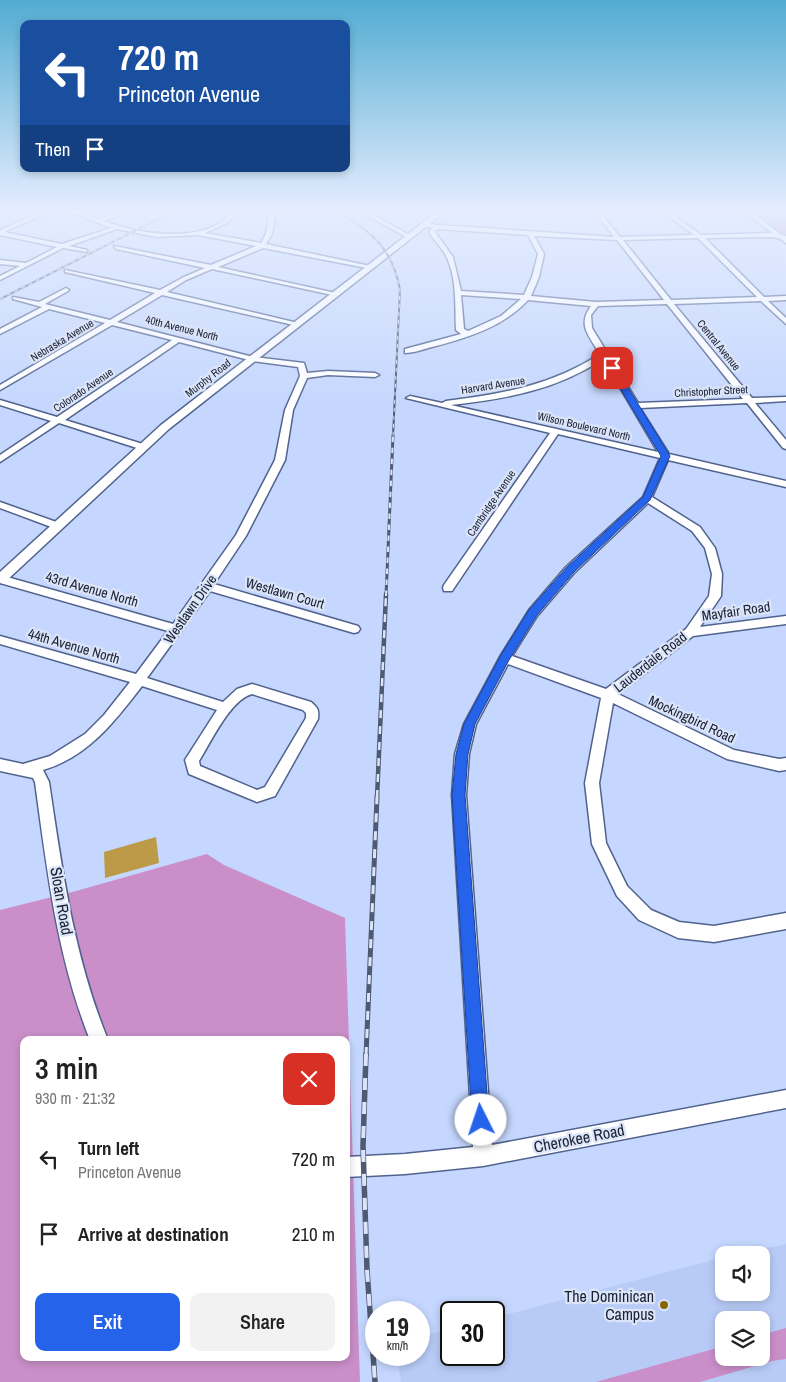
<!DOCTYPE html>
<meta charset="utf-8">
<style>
body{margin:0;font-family:"Archivo Narrow",sans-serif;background:#f2f2f2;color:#222;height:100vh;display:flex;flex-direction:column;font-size:19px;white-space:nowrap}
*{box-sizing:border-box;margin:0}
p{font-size:16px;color:#767676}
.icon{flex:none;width:28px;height:28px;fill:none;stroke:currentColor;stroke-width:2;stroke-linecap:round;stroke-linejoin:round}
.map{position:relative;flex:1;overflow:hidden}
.panel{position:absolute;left:20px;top:1036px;width:330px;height:325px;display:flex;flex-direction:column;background:#fff;border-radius:10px;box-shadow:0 2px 8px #0003}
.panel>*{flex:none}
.hud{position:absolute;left:20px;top:20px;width:330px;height:152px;border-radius:10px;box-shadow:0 2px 8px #0003;background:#1a4fa0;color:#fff;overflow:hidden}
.controls{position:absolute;left:715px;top:1246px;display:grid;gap:10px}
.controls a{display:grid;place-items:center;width:55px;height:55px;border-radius:10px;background:#fff;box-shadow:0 2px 8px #0003;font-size:25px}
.speed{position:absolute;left:365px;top:1301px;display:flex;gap:10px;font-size:25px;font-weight:700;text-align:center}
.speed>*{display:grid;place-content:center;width:65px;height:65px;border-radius:50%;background:#fff;box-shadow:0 2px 8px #0003;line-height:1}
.speed small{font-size:12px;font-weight:400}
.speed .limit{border:2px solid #111;border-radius:8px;background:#fff;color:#111}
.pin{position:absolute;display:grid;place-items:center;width:42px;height:42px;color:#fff;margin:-21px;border-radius:10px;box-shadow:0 2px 8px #0006}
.me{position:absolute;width:55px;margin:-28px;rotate:356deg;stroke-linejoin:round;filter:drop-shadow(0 0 4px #0008)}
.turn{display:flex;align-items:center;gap:18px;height:105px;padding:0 15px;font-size:22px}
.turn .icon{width:65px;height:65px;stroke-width:2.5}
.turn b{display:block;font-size:35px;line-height:42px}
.then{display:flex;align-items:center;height:48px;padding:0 15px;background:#0003;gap:10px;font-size:19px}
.round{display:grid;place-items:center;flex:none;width:52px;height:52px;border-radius:10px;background:#f2f2f2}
.summary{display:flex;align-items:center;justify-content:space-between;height:85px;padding:0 15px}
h1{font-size:30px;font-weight:600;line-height:38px}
.primary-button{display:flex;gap:10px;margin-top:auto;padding:10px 15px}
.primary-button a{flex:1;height:58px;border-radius:10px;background:#2563eb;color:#fff;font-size:20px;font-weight:600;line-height:58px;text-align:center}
.primary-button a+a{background:#f2f2f2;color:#222}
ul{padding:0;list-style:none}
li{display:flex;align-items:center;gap:15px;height:75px;padding:0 15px}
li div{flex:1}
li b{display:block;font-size:19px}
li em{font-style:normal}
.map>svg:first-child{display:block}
.built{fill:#b8cbf7;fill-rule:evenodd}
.green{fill:#ca8fc9;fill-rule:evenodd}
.building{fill:#bc9a47}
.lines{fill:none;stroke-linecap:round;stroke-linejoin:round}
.minor-casing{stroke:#50628d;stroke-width:3}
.major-casing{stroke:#50628d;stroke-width:3}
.minor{fill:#fff;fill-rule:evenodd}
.major{fill:#fff;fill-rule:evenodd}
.rail-far4-casing{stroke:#4e5972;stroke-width:2}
.rail-far3-casing{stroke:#4e5972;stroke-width:3}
.rail-far2-casing{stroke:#4e5972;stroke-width:4.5}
.rail-far1-casing{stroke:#4e5972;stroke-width:5}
.rail-casing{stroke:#4e5972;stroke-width:5.5}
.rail-far4{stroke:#dbe4f8;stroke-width:1;stroke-dasharray:4;stroke-linecap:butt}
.rail-far3{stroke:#dbe4f8;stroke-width:2;stroke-dasharray:5.5;stroke-linecap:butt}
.rail-far2{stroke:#dbe4f8;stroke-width:2.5;stroke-dasharray:8;stroke-linecap:butt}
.rail-far1{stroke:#dbe4f8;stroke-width:3;stroke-dasharray:9;stroke-linecap:butt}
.rail{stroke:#dbe4f8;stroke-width:4;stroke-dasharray:12;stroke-linecap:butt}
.route{fill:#2563eb;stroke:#184099}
.poi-dot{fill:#866600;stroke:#dbe4f8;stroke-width:2}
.labels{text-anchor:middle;stroke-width:4.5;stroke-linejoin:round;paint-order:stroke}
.far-street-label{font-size:11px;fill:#182032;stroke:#dbe4f8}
.street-label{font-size:14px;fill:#182032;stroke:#dbe4f8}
.near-street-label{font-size:16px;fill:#182032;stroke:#dbe4f8}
.near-poi-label{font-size:16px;fill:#182032;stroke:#dbe4f8;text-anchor:end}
</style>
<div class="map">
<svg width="786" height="1382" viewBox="0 0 786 1382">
<rect width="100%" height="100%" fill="#c5d7fe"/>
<path class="built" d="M 786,1244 L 786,1382 L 401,1382 L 397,1355 L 419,1355 L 419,1337 L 451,1329 L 451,1355 L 494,1355 L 494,1318 L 716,1259 L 724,1257 L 724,1292 L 761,1292 L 761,1255 L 735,1255 ZM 724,1320 L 761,1320 L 761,1358 L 724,1358 Z"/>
<path class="green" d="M 753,211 L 786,211 L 786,235 Z
M 207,854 L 224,865 L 345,918 L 360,1382 L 0,1382 L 0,910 L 76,891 ZM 24,1040 L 346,1040 L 346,1358 L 24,1358 Z
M 786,1328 L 786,1359 L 772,1361 L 700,1382 L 596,1382 L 724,1346 L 724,1358 L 761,1358 L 761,1335 Z"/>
<path class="building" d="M 156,837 L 159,863 L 105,878 L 104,852 Z"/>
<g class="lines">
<g class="minor-casing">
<path id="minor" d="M 43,211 L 51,211 L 4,232 L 62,244 L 111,228 L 70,211 L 78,211 L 99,219 L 121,211 L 129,211 L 104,221 C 138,234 207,246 233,211 L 238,211 L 227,223 L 205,233 L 261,243 L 266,234 L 270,211 L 276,211 L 272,234 L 266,244 L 375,267 L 372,269 L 263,248 L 218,267 L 340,294 L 337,296 L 212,269 L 186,280 L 167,292 L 302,324 L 298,326 L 162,295 L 117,322 L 253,357 L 304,363 L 307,373 L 328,371 L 375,373 L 379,375 L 375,377 L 328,375 L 307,378 L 293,410 L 285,460 L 246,536 L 214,584 L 358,626 L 360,629 L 358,632 L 354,633 L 210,591 L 147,678 L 223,702 L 237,689 L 252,684 L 311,702 C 318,708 319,710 318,719 L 275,796 L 257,802 L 189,774 L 185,760 L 217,710 L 142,686 C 115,721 88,757 43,770 L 49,782 C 62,870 74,957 108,1040 L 90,1040 C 57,957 47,870 35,782 L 33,778 L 0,771 L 0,759 L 23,764 L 50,756 L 85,734 L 104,715 L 130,682 L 0,644 L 0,636 L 136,674 L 168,631 L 0,583 L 0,575 L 173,624 L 236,535 L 275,460 L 285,410 L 300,376 L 298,367 L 253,361 L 179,342 L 65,420 L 146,445 L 146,449 L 140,449 L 59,423 L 0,462 L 0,455 L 51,421 L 0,405 L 0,400 L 57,417 L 172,340 L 112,325 L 0,390 L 0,385 L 105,323 L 49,309 L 0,334 L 0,329 L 42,307 L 13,299 L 13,297 L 39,302 L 66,288 L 69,290 L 68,291 L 45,304 L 110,320 L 155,293 L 65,272 L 65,270 L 160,290 L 182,278 L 205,268 L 116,249 L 114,246 L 211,265 L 256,246 L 198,235 L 156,237 L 117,229 L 69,246 L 87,250 L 87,252 L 63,248 L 0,280 L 0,276 L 20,266 L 0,264 L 0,260 L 26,263 L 57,247 L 0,235 L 0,230 ZM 252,694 L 303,710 L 306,713 L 306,718 L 265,787 L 257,790 L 200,766 L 199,761 C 211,742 230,700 252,694 Z
M 359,211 L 366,211 L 413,237 L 408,238 Z
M 594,211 L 599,211 L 620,237 L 694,235 L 662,211 L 668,211 L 701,235 L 772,233 L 786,236 L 786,240 L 772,237 L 705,238 L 764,297 L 786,296 L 786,300 L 768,301 L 786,318 L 786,324 L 761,301 L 674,304 L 752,398 L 786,397 L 786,401 L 755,403 L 786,440 L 786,449 L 783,448 L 747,403 L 640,408 L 669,454 L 786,481 L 786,487 L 668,460 L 652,497 L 700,527 L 715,548 L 722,574 L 721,596 L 700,627 L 786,616 L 786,624 L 693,636 L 618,694 L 734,750 L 779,759 L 786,758 L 786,770 L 779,771 L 727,759 L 613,703 L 599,783 L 606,843 L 627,886 L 651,910 L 679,922 L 714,926 L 786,913 L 786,929 L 714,942 L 678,938 L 639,920 L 617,896 L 592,844 L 585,783 L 601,698 L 508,664 L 476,724 L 469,754 L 466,795 L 492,1145 L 786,1090 L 786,1108 L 483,1166 L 405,1174 L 346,1177 L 346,1157 L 405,1154 L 473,1147 L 452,795 L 455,754 L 464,724 L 501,655 L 529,610 L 566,567 L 643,497 L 660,458 L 558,434 L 452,591 L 444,591 L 443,588 L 444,585 L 550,433 L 406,398 L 410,396 L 442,403 L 446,401 C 502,394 553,385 600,354 C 589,336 577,325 591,306 L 528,300 C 503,327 467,338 432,347 C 424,349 414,353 405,353 L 405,349 L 461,334 L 456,330 C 455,306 457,280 447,258 C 443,248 434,241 429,232 L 432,228 L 422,226 L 425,224 L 614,237 ZM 438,229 L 528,235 L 538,254 L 532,277 L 524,295 L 461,291 L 453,257 L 435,232 ZM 534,236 L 617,240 L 664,300 L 596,302 L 531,296 L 539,277 L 544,254 ZM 698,238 L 757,297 L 671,300 L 623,240 ZM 461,295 L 521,299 L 501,316 L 468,331 L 464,329 ZM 667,304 L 743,399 L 638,403 L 592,328 L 591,315 L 598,306 ZM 603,359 L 658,452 L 451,405 C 505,399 557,390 603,359 ZM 648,503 L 692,531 L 705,548 L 712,574 L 709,596 L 686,629 L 606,689 L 512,656 L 537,616 L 574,573 Z
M 0,502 L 62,524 L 63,526 L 58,529 L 54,528 L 0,508 Z"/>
</g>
<g class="major-casing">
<path id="major" d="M 438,211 L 446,211 L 169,429 L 5,582 L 0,583 L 0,572 L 161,425 Z
M 742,211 L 750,211 L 786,238 L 786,243 Z"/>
</g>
<use href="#minor" class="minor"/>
<use href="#major" class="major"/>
<g class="rail-far4-casing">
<path id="rail-far4" d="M 336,211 C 371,230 393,249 400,290 L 393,436
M 0,299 L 174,211"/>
</g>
<g class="rail-far3-casing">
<path id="rail-far3" d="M 386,596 L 393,435"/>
</g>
<g class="rail-far2-casing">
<path id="rail-far2" d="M 377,798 L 386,594"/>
</g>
<g class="rail-far1-casing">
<path id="rail-far1" d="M 366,1056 L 377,797"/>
</g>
<g class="rail-casing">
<path id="rail" d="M 366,1054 L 363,1146 L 367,1270 L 375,1382"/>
</g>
<use href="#rail-far4" class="rail-far4"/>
<use href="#rail-far3" class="rail-far3"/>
<use href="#rail-far2" class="rail-far2"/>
<use href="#rail-far1" class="rail-far1"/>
<use href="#rail" class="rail"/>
</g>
<linearGradient id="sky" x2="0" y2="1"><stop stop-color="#52acd2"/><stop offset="0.52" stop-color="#e5edff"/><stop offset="1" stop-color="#e5edff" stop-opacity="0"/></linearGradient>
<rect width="786" height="405" fill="url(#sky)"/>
<path class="route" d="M 610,366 L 616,368 L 670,456 L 650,500 L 574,572 L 537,615 L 509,660 L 475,724 L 468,754 L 465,795 L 489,1120 L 487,1126 L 481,1128 L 475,1126 L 472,1120 L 452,795 L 456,754 L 464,724 L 501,655 L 529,610 L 567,567 L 643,497 L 661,456 L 608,368 Z"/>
<circle class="poi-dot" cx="664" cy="1305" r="5"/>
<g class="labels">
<g class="far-street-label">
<text transform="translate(182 328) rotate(14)" y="4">40th Avenue North</text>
<text transform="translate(62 340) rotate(-31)" y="4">Nebraska Avenue</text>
<text transform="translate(719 345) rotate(51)" y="4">Central Avenue</text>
<text transform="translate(208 378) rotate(-38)" y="4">Murphy Road</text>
<text transform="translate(493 385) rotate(-9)" y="4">Harvard Avenue</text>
<text transform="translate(83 390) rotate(-34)" y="4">Colorado Avenue</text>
<text transform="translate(711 391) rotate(-3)" y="4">Christopher Street</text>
<text transform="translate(584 426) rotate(13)" y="4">Wilson Boulevard North</text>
<text transform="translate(491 503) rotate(-56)" y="4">Cambridge Avenue</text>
</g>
<g class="street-label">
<text transform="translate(92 589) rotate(16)" y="5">43rd Avenue North</text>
<text transform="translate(285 593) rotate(16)" y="5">Westlawn Court</text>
<text transform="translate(190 609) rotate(-55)" y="5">Westlawn Drive</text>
<text transform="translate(736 611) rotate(-8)" y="5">Mayfair Road</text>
<text transform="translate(74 646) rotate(16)" y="5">44th Avenue North</text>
<text transform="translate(650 662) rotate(-38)" y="5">Lauderdale Road</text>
<text transform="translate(692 719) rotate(25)" y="5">Mockingbird Road</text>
</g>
<g class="near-street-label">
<text transform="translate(62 901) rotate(80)" y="6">Sloan Road</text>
<text transform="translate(579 1138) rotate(-11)" y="6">Cherokee Road</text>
</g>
<g class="near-poi-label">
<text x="654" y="1302">The Dominican<tspan x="654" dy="18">Campus</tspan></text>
</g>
</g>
</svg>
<div class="controls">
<a><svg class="icon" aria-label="sound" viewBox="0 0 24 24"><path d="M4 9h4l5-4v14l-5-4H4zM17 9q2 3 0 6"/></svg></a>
<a><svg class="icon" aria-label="layers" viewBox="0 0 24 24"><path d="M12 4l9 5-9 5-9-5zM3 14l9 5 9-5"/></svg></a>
</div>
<div class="speed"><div>19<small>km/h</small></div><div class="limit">30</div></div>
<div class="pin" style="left:612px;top:368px;background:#d93025"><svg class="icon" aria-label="arrive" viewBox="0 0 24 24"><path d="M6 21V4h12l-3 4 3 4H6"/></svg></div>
<svg class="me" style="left:481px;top:1120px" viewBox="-20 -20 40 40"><circle r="19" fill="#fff"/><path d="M0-13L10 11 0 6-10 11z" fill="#2563eb"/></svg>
<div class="hud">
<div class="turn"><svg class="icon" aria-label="left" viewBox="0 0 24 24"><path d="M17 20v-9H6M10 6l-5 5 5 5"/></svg><div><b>720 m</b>Princeton Avenue</div></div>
<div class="then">Then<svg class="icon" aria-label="arrive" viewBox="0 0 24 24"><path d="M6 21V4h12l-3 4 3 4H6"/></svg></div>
</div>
<section class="panel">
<div class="summary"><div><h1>3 min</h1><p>930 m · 21:32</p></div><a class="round" style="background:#d93025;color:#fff"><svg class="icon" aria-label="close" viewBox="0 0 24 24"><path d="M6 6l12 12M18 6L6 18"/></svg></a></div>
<ul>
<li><svg class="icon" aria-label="left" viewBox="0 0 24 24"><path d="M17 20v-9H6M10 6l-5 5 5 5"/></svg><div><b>Turn left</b><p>Princeton Avenue</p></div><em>720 m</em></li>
<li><svg class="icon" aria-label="arrive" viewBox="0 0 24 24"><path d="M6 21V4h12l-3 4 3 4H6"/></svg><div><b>Arrive at destination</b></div><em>210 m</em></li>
</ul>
<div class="primary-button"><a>Exit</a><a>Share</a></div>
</section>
</div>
